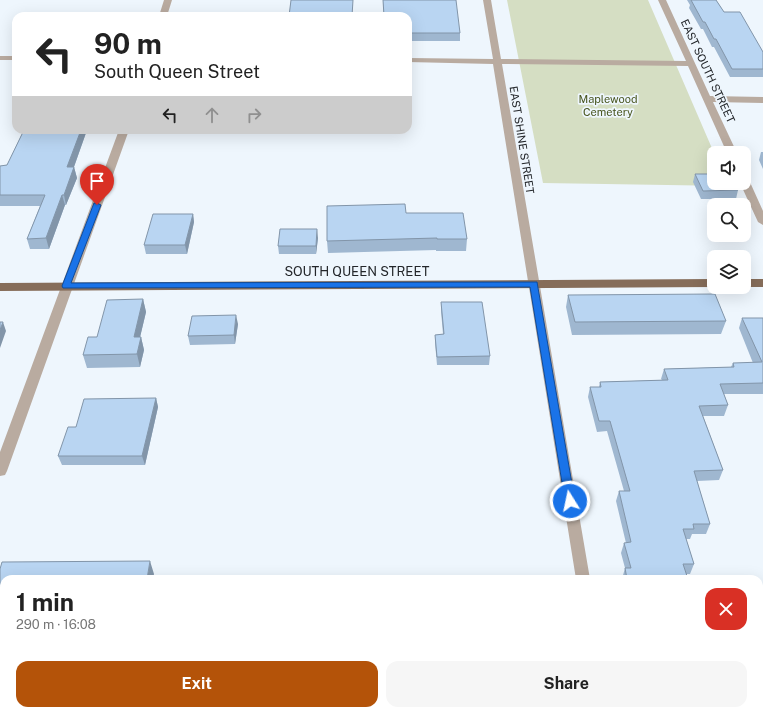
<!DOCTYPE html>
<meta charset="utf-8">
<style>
body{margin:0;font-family:"Public Sans",sans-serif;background:#f6f6f6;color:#222;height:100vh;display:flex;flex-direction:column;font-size:15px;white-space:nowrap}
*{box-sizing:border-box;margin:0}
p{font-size:13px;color:#767676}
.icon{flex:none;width:22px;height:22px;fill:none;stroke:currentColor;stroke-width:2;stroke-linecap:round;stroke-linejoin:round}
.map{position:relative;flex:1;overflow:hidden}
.details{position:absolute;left:0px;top:575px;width:763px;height:140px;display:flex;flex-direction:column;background:#fff;border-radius:12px 12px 0 0;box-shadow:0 4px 16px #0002}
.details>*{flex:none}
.guide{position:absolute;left:12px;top:12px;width:400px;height:122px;border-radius:12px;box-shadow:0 4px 16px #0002;background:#fff;color:#222;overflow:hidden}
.controls{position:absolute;left:707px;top:146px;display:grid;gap:8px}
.controls a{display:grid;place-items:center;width:44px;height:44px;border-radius:8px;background:#fff;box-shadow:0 4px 16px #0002;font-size:20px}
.pin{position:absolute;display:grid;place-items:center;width:34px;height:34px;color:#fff;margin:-41px -17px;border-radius:50% 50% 50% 0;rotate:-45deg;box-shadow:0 0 4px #0007}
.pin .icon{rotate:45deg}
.me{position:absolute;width:44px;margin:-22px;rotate:350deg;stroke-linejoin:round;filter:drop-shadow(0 0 3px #0008)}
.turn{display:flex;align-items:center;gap:14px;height:84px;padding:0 16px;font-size:18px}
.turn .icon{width:52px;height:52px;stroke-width:2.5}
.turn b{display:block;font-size:28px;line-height:34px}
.lanes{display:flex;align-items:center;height:38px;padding:0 16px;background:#0003;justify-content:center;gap:20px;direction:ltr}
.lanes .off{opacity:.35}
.round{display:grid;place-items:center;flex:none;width:42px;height:42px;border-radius:12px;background:#f6f6f6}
.headline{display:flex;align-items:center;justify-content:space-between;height:68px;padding:0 16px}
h1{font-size:24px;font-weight:700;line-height:30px}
.cta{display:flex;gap:8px;margin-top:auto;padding:8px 16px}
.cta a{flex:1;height:46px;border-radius:12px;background:#b45309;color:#fff;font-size:16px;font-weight:700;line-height:46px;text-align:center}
.cta a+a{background:#f6f6f6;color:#222}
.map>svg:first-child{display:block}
.green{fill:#d5dec3}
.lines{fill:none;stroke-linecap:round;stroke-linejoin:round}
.minor{fill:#b9aba0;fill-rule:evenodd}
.major{fill:#866d5a;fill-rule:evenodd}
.wall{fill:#9fb7d0}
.shaded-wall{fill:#8295a9}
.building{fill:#b9d5f2;stroke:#8295a9}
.route{fill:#1a73e8;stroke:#114b97}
.labels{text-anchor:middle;stroke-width:3.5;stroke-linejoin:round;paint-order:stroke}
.far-street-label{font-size:11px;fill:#23262a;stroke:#eef6fd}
.far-park-label{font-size:11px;fill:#48551e;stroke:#eef6fd}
.street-label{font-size:13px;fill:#23262a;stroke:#eef6fd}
</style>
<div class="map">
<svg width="763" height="715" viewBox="0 0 763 715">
<rect width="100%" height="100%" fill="#eef6fd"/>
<path class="green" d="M 507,0 L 648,0 L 714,153 L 714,183 L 729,186 L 543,183 Z"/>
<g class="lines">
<path class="minor" d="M 164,0 L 172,0 L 167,16 L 159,16 Z
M 483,0 L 491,0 L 501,59 L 686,61 L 658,0 L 666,0 L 710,96 L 763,97 L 763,103 L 713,102 L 737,153 L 727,153 L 688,66 L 502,64 L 590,579 L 576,579 L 493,64 L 408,62 L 408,58 L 493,59 Z
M 0,56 L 16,56 L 16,60 L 0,60 Z
M 119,130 L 129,130 L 7,471 L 5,475 L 0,476 L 0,452 Z
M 744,177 L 749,180 L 763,211 L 763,225 L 758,222 L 740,183 L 744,183 Z
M 597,711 L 613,711 L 614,715 L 598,715 Z"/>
<path class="major" d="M 714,279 L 714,287 L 0,291 L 0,283 Z
M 744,279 L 763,279 L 763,287 L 744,287 Z"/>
</g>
<path class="wall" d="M 383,0 L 460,33 L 460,41 L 408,41 L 408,16 L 384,16 Z
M 687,0 L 716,0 L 724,12 L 763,52 L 763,77 L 730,77 L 714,47 L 712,47 L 703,29 L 701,29 L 689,8 L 690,5 Z
M 24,130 L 87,130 L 74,167 L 77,178 L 66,205 L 65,205 L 49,249 L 30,249 L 27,239 L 40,206 L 0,206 L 0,166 L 7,165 Z
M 761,152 L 763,152 L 763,169 L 759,160 Z
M 695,174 L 738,190 L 736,199 L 701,199 L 693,182 Z
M 406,213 L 467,239 L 466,251 L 436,251 L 436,250 L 328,253 L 327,241 Z
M 193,214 L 194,222 L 187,254 L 146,254 L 144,245 Z
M 318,238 L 316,254 L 279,254 L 278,246 Z
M 568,295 L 726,321 L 721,334 L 572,335 L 566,307 Z
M 143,299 L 146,312 L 140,337 L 141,337 L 144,350 L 140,367 L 87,368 L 83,355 L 97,337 Z
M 441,302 L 490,356 L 489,365 L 437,365 L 435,343 L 435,335 L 443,334 L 441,311 Z
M 742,318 L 763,318 L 763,394 L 724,394 L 728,405 L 724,416 L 703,416 L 723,470 L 719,480 L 697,481 L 710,524 L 706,534 L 692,534 L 690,539 L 686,539 L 694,564 L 690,574 L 686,574 L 688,579 L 622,579 L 625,568 L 621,553 L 624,543 L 626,543 L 616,501 L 619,491 L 624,491 L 607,431 L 597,432 L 588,397 L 590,387 L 599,387 L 600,382 L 662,380 L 661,379 L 664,369 L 731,367 L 733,363 L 753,363 L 739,328 Z
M 238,324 L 235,344 L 190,345 L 188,336 Z
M 156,398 L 158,407 L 145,465 L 62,465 L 58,456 L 76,427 Z
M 0,569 L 154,574 L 4,579 L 4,600 L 1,600 L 0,599 Z
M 759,598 L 763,603 L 763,666 L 759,666 Z
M 4,623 L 4,711 L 108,711 L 107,712 L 0,713 L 0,625 L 3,625 Z"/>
<path class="shaded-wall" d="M 81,130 L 87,130 L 70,178 L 67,167 Z
M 74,167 L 77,178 L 66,205 L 64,195 Z
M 62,195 L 65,205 L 49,249 L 46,238 Z
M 193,214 L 194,222 L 187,254 L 185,245 Z
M 317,229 L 318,238 L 316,254 L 316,246 Z
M 143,299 L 146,312 L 137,350 L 134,337 Z
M 236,315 L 238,324 L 235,344 L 234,335 Z
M 3,322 L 6,331 L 0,348 L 0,330 Z
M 141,337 L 144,350 L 140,367 L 137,354 Z
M 156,398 L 158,407 L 145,465 L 142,456 Z
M 150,561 L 154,574 L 153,579 L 147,579 Z"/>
<path class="building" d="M 291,0 L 353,0 L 352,16 L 289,16 Z
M 383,0 L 456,0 L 460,33 L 408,33 L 408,16 L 384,16 Z
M 691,0 L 716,0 L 724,12 L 740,12 L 763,52 L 763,69 L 732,69 L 716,39 L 714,39 L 705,22 L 703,22 Z
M 24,130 L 81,130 L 67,167 L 74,167 L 64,195 L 62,195 L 46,238 L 27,239 L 45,195 L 0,195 L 0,166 L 7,165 Z
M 695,174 L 714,174 L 714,183 L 735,183 L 738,190 L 703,191 Z
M 405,204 L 406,213 L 463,213 L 467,239 L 437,239 L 437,238 L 327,241 L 327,206 Z
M 153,214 L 193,214 L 185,245 L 144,245 Z
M 280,229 L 317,229 L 316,246 L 278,246 Z
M 715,294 L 726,321 L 575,322 L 568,295 Z
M 143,299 L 134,337 L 141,337 L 137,354 L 83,355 L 88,337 L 97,337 L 107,300 Z
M 441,302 L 482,302 L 490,356 L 437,357 L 435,335 L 444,334 Z
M 236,315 L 234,335 L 188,336 L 192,316 Z
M 742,318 L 763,318 L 763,383 L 720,384 L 728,405 L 699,406 L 723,470 L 694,471 L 710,524 L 693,524 L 694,529 L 683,529 L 694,564 L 683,564 L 688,579 L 627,579 L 625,568 L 631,568 L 624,543 L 631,542 L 619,491 L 630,491 L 610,421 L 599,421 L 590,387 L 601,387 L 600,382 L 668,380 L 664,369 L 734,367 L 733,363 L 762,362 Z
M 0,322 L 3,322 L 0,330 Z
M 156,398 L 142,456 L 58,456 L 68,427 L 76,427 L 84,399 Z
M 150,561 L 147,579 L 4,579 L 4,587 L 0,587 L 0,569 L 2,562 Z
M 759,598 L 761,598 L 763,603 L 763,658 L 759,658 Z
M 4,623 L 4,701 L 0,701 L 0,625 L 3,625 Z"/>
<path class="route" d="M 94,203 L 97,203 L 101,205 L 71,283 L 537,282 L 575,501 L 574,504 L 570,506 L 566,504 L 565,501 L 530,287 L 63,288 L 62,286 Z"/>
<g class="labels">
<g class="far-street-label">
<text transform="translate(708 71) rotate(65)" y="4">EAST SOUTH STREET</text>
<text transform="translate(522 140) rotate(81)" y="4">EAST SHINE STREET</text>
</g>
<g class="far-park-label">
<text x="608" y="103">Maplewood<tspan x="608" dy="13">Cemetery</tspan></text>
</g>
<g class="street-label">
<text x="357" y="276">SOUTH QUEEN STREET</text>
</g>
</g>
</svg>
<div class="controls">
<a><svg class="icon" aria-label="sound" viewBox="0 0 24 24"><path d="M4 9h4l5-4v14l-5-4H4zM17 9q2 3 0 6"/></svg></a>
<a><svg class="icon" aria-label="search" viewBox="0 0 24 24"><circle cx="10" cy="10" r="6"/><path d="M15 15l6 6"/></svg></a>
<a><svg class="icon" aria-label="layers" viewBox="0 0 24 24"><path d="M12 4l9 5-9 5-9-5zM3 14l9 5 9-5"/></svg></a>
</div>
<div class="pin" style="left:97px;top:205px;background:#d93025"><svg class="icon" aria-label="arrive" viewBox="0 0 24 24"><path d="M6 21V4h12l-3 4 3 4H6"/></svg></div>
<svg class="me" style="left:570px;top:501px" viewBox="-20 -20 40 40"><circle r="17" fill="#1a73e8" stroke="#fff" stroke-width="3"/><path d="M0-11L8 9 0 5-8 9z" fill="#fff"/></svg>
<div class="guide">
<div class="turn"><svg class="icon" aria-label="left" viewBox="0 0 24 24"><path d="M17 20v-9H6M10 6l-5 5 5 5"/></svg><div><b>90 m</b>South Queen Street</div></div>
<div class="lanes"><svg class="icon" aria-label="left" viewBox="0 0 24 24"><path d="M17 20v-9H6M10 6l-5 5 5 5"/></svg><svg class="icon off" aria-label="ahead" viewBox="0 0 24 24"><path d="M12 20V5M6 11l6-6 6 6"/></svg><svg class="icon off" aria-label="right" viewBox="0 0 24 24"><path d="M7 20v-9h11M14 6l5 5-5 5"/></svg></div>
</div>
<section class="details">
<div class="headline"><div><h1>1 min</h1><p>290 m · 16:08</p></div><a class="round" style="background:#d93025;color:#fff"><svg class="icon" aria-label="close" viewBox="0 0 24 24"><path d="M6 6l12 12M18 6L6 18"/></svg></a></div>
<div class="cta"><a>Exit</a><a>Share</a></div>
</section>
</div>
